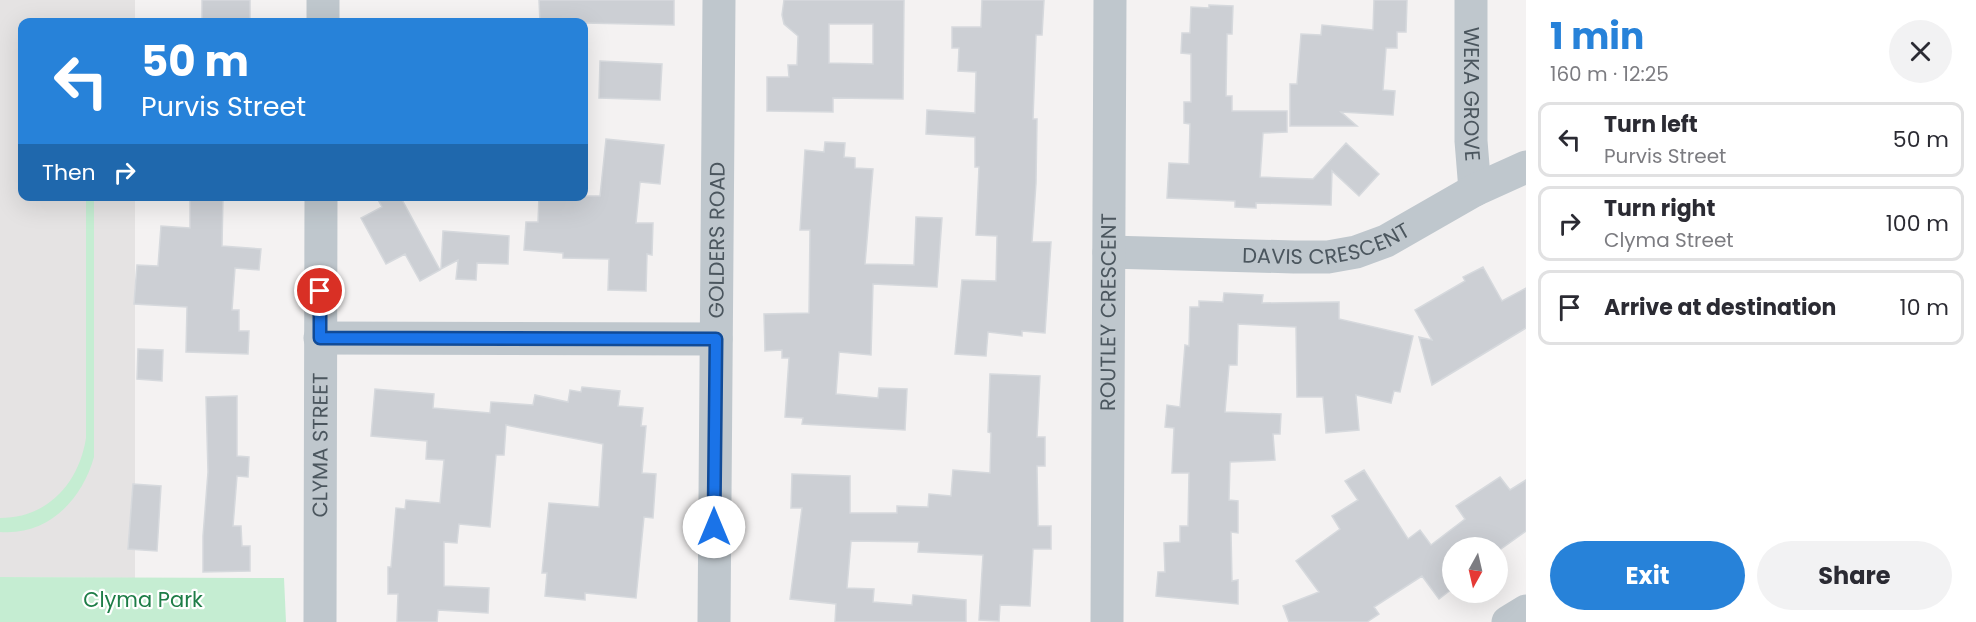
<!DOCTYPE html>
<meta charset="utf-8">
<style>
body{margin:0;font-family:Poppins,sans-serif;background:#f2f2f3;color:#2b2b33;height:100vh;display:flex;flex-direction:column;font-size:22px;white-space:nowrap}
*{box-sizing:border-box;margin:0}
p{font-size:20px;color:#7c7c81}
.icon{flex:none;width:33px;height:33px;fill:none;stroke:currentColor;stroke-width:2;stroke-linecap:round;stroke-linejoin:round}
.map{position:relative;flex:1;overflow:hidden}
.side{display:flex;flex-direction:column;background:#fff;width:450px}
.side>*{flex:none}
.banner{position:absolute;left:18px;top:18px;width:570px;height:183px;border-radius:12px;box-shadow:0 6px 24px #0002;background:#2782d9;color:#fff;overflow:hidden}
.needle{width:39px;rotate:188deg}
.controls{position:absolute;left:1442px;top:537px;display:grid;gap:12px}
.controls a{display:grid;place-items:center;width:66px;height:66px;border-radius:50%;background:#fff;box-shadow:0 6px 24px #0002;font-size:30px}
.pin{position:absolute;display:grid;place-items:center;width:51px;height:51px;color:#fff;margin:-26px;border:3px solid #fff;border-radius:50%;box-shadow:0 2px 6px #0007}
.me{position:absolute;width:66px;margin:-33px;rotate:0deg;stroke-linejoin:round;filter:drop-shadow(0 0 4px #0008)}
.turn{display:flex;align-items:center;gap:21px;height:126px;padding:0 24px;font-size:27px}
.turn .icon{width:78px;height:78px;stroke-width:2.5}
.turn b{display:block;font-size:42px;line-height:51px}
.then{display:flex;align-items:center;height:57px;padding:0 24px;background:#0003;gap:12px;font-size:22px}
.round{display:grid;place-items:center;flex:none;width:63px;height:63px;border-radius:32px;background:#f2f2f3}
.overview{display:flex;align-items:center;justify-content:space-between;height:102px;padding:0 24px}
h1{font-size:36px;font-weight:700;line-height:45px;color:#2782d9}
.primary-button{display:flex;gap:12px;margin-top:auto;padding:12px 24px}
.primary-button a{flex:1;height:69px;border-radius:36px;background:#2782d9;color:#fff;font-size:24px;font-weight:700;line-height:69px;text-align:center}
.primary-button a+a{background:#f2f2f3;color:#2b2b33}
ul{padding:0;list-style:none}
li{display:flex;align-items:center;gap:18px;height:75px;margin:0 12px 9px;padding:0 12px;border:3px solid #e1e1e2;border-radius:12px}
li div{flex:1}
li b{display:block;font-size:22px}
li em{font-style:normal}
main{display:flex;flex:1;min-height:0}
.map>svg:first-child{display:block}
.education{fill:#e5e3e3}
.green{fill:#c5edd2}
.building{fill:#cccfd4;stroke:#d6d9dd;stroke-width:1.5;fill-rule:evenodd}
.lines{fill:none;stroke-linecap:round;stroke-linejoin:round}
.minor{stroke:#bfc7cd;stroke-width:33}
.route-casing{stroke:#114b97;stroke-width:15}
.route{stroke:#1a73e8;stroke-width:10}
.labels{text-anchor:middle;stroke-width:4.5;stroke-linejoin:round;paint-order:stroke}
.street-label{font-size:21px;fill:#4b565e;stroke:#fff}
.park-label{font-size:21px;fill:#1e7d47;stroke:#fff}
</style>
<main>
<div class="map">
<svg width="1526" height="622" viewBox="0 0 1526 622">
<rect width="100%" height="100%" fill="#f4f2f2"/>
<path class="education" d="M 0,0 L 135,0 L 135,22 L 22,22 L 22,196 L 135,197 L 135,578 L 0,577 Z"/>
<path class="green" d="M 86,197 L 94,197 L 94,457 C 82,500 48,536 0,532 L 0,518 C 48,518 79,483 86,438 Z
M 0,577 L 284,578 L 286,622 L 0,622 Z"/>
<path class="building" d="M 202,0 L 250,0 L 250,21 L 202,22 Z
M 539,0 L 674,0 L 674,25 L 540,22 Z
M 784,0 L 904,0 L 903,99 L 833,98 L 833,112 L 767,111 L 767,77 L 789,77 L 788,65 L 797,65 L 798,36 L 784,24 L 782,15 ZM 829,24 L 873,24 L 873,64 L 829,63 Z
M 982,0 L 1044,0 L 1042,35 L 1036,35 L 1033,119 L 1037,119 L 1036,183 L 1032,242 L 1051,242 L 1045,333 L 1022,331 L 1022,336 L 988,332 L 986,356 L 955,354 L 962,280 L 996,281 L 997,236 L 976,235 L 979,167 L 975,167 L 975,137 L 926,134 L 927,110 L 975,113 L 976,72 L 958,71 L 959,48 L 952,48 L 952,27 L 981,27 Z
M 1374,0 L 1407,0 L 1406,32 L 1397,32 L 1397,48 L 1386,48 L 1383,90 L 1395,91 L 1393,115 L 1341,112 L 1357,126 L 1290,126 L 1290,84 L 1297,84 L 1301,34 L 1321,35 L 1322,25 L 1373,30 Z
M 1209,5 L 1233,6 L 1232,34 L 1227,34 L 1226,96 L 1232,96 L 1232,111 L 1287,111 L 1287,132 L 1263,133 L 1260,177 L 1313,179 L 1346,143 L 1379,174 L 1359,196 L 1332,171 L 1331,205 L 1256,203 L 1256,208 L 1235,207 L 1235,201 L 1167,198 L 1169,163 L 1189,164 L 1190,124 L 1184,123 L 1184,102 L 1191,102 L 1191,54 L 1181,53 L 1182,33 L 1190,33 L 1191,7 L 1209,8 Z
M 600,61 L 662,64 L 660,100 L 599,98 Z
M 606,139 L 664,145 L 660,184 L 640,182 L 636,223 L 653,223 L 652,255 L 647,254 L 646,291 L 608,290 L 609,259 L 563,258 L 563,253 L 524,250 L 526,222 L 538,222 L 539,196 L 600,196 Z
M 825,142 L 845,143 L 844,157 L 855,158 L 855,168 L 873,169 L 865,264 L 914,265 L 916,217 L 942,218 L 937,287 L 873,284 L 871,355 L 839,352 L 836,394 L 878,398 L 879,388 L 907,389 L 905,430 L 802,424 L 803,418 L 785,417 L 789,358 L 782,358 L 782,350 L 765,351 L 764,314 L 809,313 L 810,230 L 800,230 L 805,150 L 824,152 Z
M 190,196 L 223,196 L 222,246 L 261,249 L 259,270 L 235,268 L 232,310 L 239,310 L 239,331 L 249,331 L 248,354 L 186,352 L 187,307 L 134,304 L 137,265 L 158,266 L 161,226 L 190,228 Z
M 376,196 L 400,196 L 440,270 L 420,281 L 405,254 L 386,264 L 361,218 L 382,207 Z
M 443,231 L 509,236 L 508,264 L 477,263 L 476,280 L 456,279 L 458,260 L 441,269 Z
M 1483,267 L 1502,301 L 1526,288 L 1526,328 L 1432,385 L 1419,337 L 1432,340 L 1415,310 L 1465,281 L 1463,277 Z
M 1224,293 L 1263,295 L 1262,303 L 1339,302 L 1339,319 L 1413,336 L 1400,392 L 1394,391 L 1391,403 L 1356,395 L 1359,430 L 1326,433 L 1323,397 L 1297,397 L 1296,327 L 1238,324 L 1237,365 L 1229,365 L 1225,412 L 1281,414 L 1280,434 L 1273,434 L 1275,460 L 1230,462 L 1229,500 L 1238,501 L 1238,533 L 1231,532 L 1232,581 L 1238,580 L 1238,604 L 1156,596 L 1158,572 L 1165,572 L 1164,543 L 1180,542 L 1180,526 L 1188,526 L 1189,473 L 1172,473 L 1174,428 L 1165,427 L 1167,405 L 1180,407 L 1185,345 L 1189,346 L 1190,307 L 1199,307 L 1199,301 L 1223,302 Z
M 138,349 L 163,350 L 162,381 L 137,379 Z
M 990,374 L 1040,376 L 1037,437 L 1045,437 L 1045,466 L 1037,466 L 1038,526 L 1051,526 L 1051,549 L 1033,549 L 1030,606 L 1000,605 L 999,621 L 979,620 L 983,555 L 918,552 L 919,542 L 851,541 L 847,588 L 874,589 L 873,602 L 912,605 L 913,595 L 966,600 L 966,622 L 835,622 L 836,604 L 790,599 L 802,508 L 791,508 L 792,474 L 850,476 L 850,513 L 897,513 L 897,506 L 928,507 L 929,494 L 951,496 L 953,470 L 990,473 L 991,433 L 988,432 Z
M 582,387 L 620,391 L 618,406 L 643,408 L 641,426 L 646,426 L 642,473 L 656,474 L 653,518 L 644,517 L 636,598 L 585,593 L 585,600 L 545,596 L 547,573 L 542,573 L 549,503 L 599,507 L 603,444 L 506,425 L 504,455 L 496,455 L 490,527 L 459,524 L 457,543 L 444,542 L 444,586 L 489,588 L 488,613 L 438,610 L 437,622 L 397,622 L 398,594 L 388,594 L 388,567 L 391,567 L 396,508 L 405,509 L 406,500 L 440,503 L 444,460 L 426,459 L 427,441 L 371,436 L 375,389 L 434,394 L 433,408 L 490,413 L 491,402 L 533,405 L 535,395 L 568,402 L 570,390 L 581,392 Z
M 237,396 L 237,456 L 249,457 L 248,477 L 237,476 L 233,526 L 241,526 L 242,546 L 250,546 L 250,571 L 203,572 L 203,536 L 208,472 L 206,397 Z
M 1364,470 L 1408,539 L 1420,530 L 1431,545 L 1465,519 L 1456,506 L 1500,477 L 1510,490 L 1526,480 L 1526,531 L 1498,551 L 1497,548 L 1452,548 L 1452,589 L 1439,599 L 1422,576 L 1374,607 L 1379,614 L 1367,622 L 1289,622 L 1283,606 L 1319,592 L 1296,561 L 1340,529 L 1332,516 L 1358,500 L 1345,481 Z
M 133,484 L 161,486 L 157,551 L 128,549 Z"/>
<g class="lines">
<g class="minor">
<path id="s1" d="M 1471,0 L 1471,141 L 1475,190"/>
<path d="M 323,22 L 323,0"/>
<path id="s2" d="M 1109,252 L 1294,257 L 1328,257 L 1356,252 L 1386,241 L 1475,190 L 1526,167"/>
<path d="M 320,338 L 716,339"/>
<path id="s3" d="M 320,622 L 321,196"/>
<path id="s4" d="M 714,622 L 719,0"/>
<path id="s5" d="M 1107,622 L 1110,0"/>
<path d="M 1508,622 L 1526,611"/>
</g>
</g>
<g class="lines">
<g class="route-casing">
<path id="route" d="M 320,291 L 320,338 L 716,339 L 714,527"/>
</g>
<use href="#route" class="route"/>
</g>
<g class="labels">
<g class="street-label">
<text dy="7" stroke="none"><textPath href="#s1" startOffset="94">WEKA GROVE</textPath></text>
<text dy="7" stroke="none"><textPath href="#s4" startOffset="382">GOLDERS ROAD</textPath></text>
<text dy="7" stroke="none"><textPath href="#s2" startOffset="219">DAVIS CRESCENT</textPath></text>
<text dy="7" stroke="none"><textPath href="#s5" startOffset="310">ROUTLEY CRESCENT</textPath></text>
<text dy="7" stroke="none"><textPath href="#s3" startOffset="177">CLYMA STREET</textPath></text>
</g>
<g class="park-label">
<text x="143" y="607">Clyma Park</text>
</g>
</g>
</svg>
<div class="controls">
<a><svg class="needle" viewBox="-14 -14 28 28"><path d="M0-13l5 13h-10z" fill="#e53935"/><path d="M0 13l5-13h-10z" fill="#7c7c81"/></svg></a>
</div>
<div class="pin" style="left:320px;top:291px;background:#d93025"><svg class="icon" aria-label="arrive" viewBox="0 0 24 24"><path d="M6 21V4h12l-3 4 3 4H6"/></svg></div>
<svg class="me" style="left:714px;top:527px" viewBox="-20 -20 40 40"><circle r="19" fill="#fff"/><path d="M0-13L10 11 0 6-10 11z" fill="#1a73e8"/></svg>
<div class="banner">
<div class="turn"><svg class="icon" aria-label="left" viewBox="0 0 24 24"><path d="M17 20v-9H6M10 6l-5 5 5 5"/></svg><div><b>50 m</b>Purvis Street</div></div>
<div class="then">Then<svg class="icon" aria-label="right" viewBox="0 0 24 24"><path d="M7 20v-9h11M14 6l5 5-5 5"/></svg></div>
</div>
</div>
<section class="side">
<div class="overview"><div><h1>1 min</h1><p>160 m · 12:25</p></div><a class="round"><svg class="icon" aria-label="close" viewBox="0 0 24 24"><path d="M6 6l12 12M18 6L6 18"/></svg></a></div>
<ul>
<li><svg class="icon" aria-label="left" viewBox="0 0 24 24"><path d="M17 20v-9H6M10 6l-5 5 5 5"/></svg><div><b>Turn left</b><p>Purvis Street</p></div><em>50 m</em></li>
<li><svg class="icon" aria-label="right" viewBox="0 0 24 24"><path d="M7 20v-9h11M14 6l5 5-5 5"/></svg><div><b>Turn right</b><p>Clyma Street</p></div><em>100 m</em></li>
<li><svg class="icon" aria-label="arrive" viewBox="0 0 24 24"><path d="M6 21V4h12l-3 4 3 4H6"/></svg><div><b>Arrive at destination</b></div><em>10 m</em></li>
</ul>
<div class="primary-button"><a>Exit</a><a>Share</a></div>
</section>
</main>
